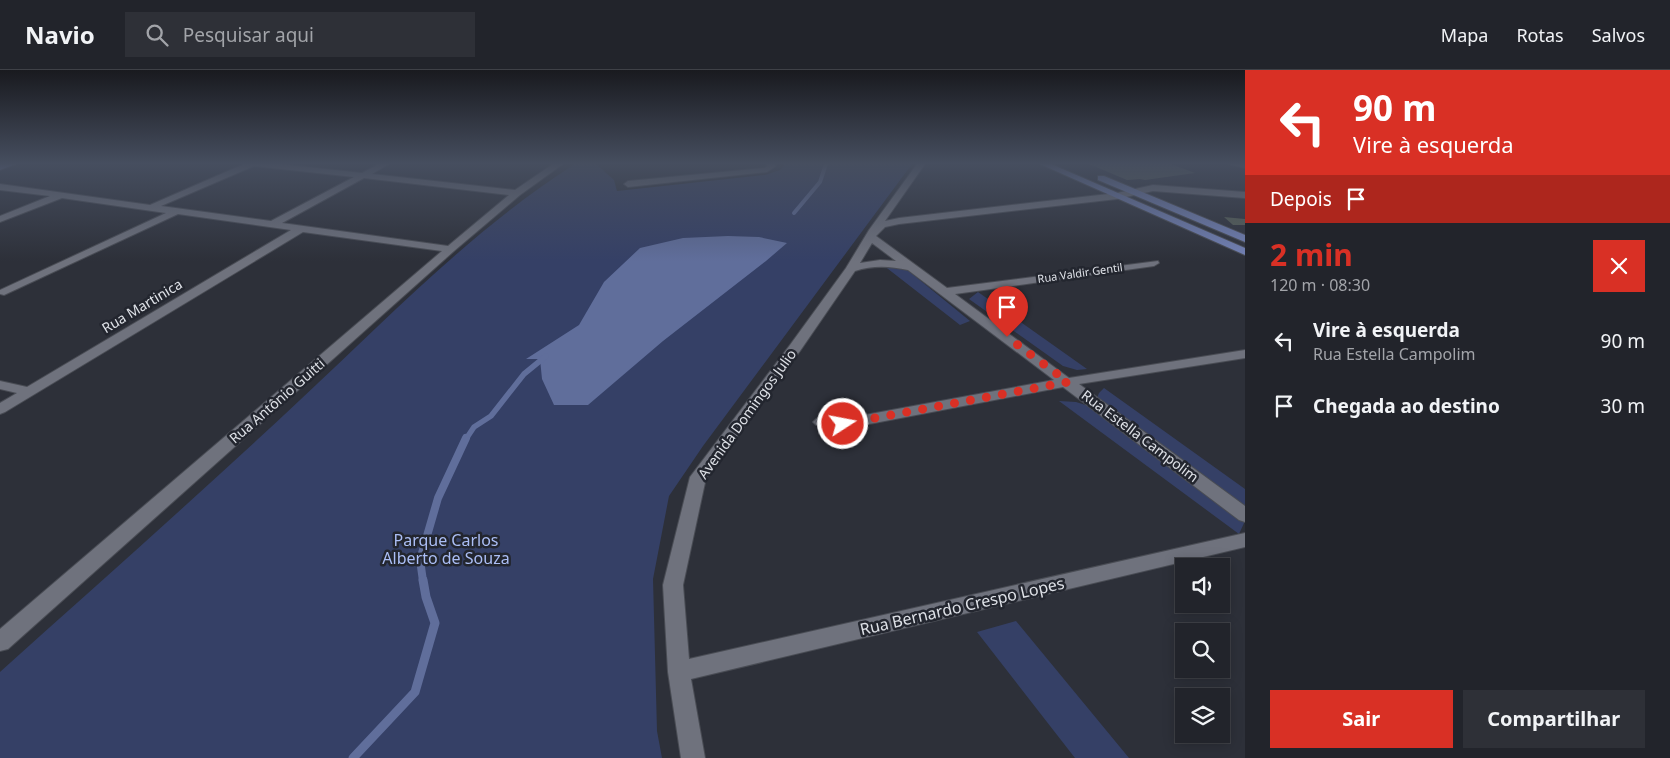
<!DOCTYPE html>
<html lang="pt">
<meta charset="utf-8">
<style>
body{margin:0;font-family:"Noto Sans",sans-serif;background:#2e3037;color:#f1f3f6;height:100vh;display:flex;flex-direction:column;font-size:19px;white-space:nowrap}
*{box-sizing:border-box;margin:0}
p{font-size:16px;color:#a2a4a9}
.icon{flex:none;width:28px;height:28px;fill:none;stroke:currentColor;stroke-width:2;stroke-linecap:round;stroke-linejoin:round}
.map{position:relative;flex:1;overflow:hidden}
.drawer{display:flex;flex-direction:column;background:#22242b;width:425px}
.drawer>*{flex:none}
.guide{background:#d93025;color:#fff;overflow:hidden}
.tools{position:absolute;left:1175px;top:488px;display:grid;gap:10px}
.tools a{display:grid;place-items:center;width:55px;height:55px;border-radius:0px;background:#22242b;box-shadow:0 2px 12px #0003,0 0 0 1px #3f4147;font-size:25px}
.pin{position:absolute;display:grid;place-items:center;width:42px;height:42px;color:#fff;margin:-51px -21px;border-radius:50% 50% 50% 0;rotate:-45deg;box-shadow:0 0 5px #0007}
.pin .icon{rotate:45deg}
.me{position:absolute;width:55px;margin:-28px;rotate:79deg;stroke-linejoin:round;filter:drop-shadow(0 0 4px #0008)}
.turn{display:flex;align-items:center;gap:18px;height:105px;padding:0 25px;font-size:22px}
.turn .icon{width:65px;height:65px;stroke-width:2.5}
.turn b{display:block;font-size:35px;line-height:42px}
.then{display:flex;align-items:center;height:48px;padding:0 25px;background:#0003;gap:10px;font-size:19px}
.round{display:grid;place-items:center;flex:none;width:52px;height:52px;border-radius:0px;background:#2e3037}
.overview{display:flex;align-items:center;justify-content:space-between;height:85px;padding:0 25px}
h1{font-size:30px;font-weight:700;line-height:38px;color:#d93025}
.action{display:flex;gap:10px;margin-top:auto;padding:10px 25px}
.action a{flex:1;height:58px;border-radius:0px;background:#d93025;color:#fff;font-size:20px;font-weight:700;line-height:58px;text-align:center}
.action a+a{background:#2e3037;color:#f1f3f6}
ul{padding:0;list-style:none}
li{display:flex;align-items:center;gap:15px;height:65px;padding:0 25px}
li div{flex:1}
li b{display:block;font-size:19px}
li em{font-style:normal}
header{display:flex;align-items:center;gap:30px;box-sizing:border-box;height:70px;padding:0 25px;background:#22242b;border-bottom:1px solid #3f4147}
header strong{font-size:24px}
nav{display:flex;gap:28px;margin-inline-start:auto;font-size:18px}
.search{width:350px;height:45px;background:#2e3037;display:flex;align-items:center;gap:12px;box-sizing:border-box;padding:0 18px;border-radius:0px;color:#a2a4a9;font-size:19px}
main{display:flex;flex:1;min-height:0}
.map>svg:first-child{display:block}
.green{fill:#354066}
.water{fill:#606e9b}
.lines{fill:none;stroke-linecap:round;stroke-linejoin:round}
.stream-far3{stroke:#606e9b;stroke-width:4}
.stream-far2{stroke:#606e9b;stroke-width:5.5}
.stream-far1{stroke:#606e9b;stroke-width:8}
.stream{stroke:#606e9b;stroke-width:9}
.building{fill:#565f56}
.minor-casing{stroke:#494c54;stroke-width:2}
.major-casing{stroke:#494c54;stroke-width:2}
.minor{fill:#6f727d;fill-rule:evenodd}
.major{fill:#7382b7;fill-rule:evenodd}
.route{stroke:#d93025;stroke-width:9;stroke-dasharray:0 16.2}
.labels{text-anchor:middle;stroke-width:5;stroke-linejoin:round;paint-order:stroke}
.far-street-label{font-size:11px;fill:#dee1e7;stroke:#23262f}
.street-label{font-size:14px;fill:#dee1e7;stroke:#23262f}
.near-park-label{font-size:16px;fill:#abbef5;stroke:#23262f}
.near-street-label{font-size:16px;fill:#dee1e7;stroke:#23262f}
</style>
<header>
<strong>Navio</strong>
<div class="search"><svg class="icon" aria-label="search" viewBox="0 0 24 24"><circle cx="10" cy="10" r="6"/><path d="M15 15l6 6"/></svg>Pesquisar aqui</div>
<nav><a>Mapa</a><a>Rotas</a><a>Salvos</a></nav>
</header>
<main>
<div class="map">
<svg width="1245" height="688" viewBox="0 0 1245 688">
<rect width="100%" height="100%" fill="#2d3039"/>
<path class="green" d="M 575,94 L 596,94 L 614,110 L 617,121 L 765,105 L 780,100 L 784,96 L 783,94 L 912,94 L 703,376 L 669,426 L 653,509 L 657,661 L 662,688 L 0,688 L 0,602 C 100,512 202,422 300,330 C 388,248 473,159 575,94 Z
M 883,195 L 905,198 L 970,251 L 960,255 Z
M 978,222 L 1087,299 L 1077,300 L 1063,296 L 969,229 Z
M 1104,318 L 1245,419 L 1245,437 L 1097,328 L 1099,323 Z
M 1059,331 L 1076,332 L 1095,338 L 1245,451 L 1239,464 Z
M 1016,551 L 1129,688 L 1075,688 L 977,562 Z"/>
<path class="water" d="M 728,166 L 759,167 L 787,173 L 766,191 L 663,271 L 588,335 L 554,335 L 542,309 L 540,289 L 526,289 L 579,255 L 604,212 L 640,178 L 683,168 Z"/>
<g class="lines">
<path class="stream-far3" d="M 794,143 L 820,112 L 826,94"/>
<path class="stream-far2" d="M 466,369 L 474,357 L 491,346 L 524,304 L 546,286"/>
<path class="stream-far1" d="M 423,511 L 420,490 L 438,428 L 466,368"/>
<path class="stream" d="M 353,688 L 415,622 L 435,553 L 426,527 L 423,510"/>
</g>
<path class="building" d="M 1089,94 L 1171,94 L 1195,103 L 1145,110 L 1140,109 L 1127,110 Z
M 1224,147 L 1245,149 L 1245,155 L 1233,155 Z"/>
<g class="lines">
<g class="minor-casing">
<path id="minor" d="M 244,94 L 280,94 L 362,103 L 379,94 L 389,94 L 372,104 L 515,120 L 553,94 L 563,94 L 520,125 L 454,181 L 8,579 L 0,581 L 0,559 L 442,181 L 303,162 L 5,342 L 0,344 L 0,333 L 17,323 L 0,319 L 0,311 L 27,317 L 291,160 L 178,144 L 4,225 L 0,224 L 0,220 L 166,143 L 62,128 L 0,152 L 0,146 L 50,126 L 0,120 L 0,114 L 150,135 ZM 254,96 L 354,107 L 271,151 L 161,136 ZM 364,108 L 509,125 L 448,176 L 282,153 Z
M 766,94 L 775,94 L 776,96 L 767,102 L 628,117 L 624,114 L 628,111 L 765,98 L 767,96 Z
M 917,94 L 925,94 L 885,151 L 899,148 L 1117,123 L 1153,115 L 1245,122 L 1245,128 L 1153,121 L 1117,129 L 899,154 L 885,157 L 876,166 L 947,218 L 1158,191 L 1159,193 L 1154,196 L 955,224 L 1069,308 L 1245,280 L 1245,288 L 1079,314 L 1245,436 L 1245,452 L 1239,450 L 1063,317 L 843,359 L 816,355 L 813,352 L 816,349 L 821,347 L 843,349 L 1054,310 L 908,200 C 890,196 873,195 855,201 L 800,281 L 706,408 L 683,515 L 689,589 L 1245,463 L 1245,477 L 691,609 L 705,688 L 681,688 L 668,602 L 663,515 L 690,407 L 790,275 L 846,198 L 869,160 ZM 872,173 L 896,191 L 880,190 L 860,193 Z
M 1228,94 L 1245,94 L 1245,98 Z"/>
</g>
<g class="major-casing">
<path id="major" d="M 3,94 L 16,94 L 0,100 L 0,95 Z
M 1040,94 L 1051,94 L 1245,178 L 1245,185 Z
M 1098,106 L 1104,106 L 1245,165 L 1245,172 L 1098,110 Z"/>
</g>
<use href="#minor" class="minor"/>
<use href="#major" class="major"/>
</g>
<linearGradient id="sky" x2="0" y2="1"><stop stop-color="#191a1f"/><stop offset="0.49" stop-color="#464e5f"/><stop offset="1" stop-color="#464e5f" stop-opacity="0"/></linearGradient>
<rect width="1245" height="191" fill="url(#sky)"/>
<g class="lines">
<path class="route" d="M 843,354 L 1068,312 L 1007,267"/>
</g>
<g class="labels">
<g class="far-street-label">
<text transform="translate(1080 203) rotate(-8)" y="4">Rua Valdir Gentil</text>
</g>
<g class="street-label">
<text transform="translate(142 236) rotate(-31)" y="5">Rua Martinica</text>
<text transform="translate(277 331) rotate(-41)" y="5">Rua Antônio Guitti</text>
<text transform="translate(747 344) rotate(-54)" y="5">Avenida Domingos Julio</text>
<text transform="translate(1140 366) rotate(37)" y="5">Rua Estella Campolim</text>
</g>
<g class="near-park-label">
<text x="446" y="476">Parque Carlos<tspan x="446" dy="18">Alberto de Souza</tspan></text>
</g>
<g class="near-street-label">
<text transform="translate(962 536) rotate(-13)" y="6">Rua Bernardo Crespo Lopes</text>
</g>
</g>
</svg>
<div class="tools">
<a><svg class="icon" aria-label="sound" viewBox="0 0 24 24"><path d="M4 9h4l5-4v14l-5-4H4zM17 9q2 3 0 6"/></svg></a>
<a><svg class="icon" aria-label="search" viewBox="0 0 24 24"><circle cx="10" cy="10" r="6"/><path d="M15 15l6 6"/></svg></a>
<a><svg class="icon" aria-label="layers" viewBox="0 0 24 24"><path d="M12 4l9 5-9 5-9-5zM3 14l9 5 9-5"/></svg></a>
</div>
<div class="pin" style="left:1007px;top:267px;background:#d93025"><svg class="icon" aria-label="arrive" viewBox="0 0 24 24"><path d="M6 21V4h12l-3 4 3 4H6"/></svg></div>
<svg class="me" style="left:843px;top:354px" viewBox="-20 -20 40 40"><circle r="17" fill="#d93025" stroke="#fff" stroke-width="3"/><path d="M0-11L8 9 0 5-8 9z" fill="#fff"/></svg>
</div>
<section class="drawer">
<div class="guide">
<div class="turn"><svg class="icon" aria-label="left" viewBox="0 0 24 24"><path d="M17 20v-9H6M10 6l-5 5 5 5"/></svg><div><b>90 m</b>Vire à esquerda</div></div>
<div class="then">Depois<svg class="icon" aria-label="arrive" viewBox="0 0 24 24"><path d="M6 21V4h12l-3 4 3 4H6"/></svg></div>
</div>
<div class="overview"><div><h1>2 min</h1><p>120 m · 08:30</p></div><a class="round" style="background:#d93025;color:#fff"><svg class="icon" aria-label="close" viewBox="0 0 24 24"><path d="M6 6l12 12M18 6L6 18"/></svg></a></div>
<ul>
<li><svg class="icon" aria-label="left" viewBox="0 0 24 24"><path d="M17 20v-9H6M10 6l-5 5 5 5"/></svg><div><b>Vire à esquerda</b><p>Rua Estella Campolim</p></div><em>90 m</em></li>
<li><svg class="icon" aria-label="arrive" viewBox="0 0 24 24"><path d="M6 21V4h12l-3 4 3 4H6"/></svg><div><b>Chegada ao destino</b></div><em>30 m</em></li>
</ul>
<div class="action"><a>Sair</a><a>Compartilhar</a></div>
</section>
</main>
